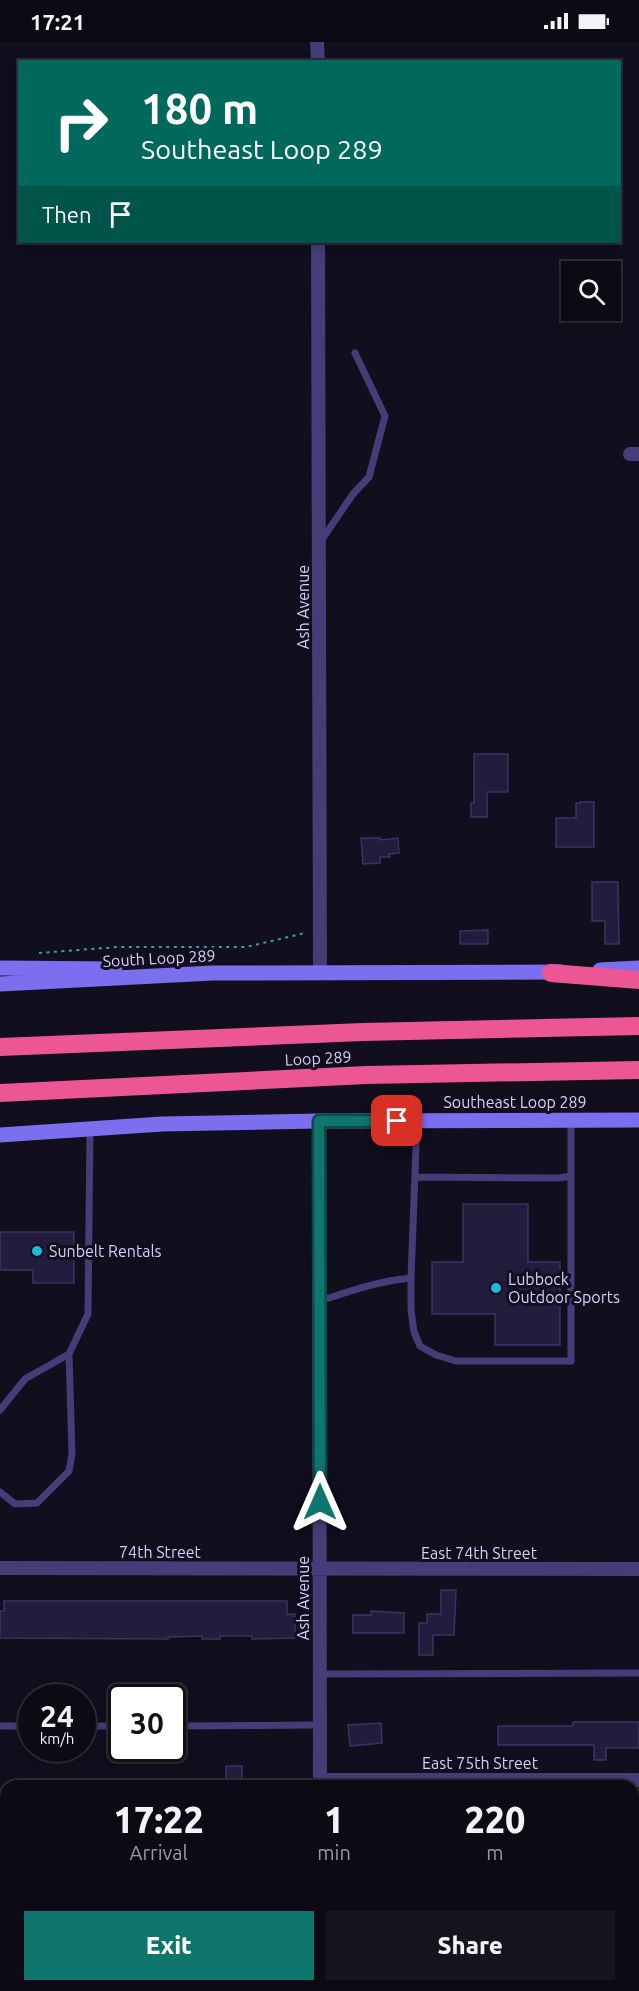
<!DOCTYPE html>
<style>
body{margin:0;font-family:Ubuntu,sans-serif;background:#16131f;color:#f1f3f6;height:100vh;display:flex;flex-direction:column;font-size:22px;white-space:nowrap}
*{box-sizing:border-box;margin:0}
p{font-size:20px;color:#9a9aa1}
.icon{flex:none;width:33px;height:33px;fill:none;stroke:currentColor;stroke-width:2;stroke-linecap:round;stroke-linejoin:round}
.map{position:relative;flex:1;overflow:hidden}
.details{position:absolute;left:0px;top:1738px;width:639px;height:212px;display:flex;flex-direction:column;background:#0d0a16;border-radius:18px 18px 0 0;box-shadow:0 3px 9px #0003,0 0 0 2px #2d2b35}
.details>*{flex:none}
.hud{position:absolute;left:18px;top:18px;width:603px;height:183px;border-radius:0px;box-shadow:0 3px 9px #0003,0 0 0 2px #2d2b35;background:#00695c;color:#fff;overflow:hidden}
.tools{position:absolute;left:561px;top:219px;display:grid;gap:12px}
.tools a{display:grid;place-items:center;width:60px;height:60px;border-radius:0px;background:#0d0a16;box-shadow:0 3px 9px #0003,0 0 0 2px #2d2b35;font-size:30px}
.speed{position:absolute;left:18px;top:1642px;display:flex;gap:12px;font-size:30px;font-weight:700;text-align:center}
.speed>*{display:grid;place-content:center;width:78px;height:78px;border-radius:50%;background:#0d0a16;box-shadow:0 3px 9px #0003,0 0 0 2px #2d2b35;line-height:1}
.speed small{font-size:15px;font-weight:400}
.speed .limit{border:3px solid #111;border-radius:9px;background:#fff;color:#111}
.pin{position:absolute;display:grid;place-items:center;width:51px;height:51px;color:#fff;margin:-26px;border-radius:12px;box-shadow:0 3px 9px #0006}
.me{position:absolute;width:66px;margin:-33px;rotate:0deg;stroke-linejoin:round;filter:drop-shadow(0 0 4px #0008)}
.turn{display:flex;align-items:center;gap:21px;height:126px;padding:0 24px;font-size:27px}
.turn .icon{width:78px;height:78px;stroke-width:2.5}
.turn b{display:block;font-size:42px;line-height:51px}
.then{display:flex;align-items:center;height:57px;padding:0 24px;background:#0003;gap:12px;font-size:22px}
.eta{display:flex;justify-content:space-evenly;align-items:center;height:102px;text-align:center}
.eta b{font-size:36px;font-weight:800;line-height:42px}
.action{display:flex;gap:12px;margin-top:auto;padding:12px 24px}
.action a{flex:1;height:69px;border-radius:0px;background:#0f766e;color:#fff;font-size:24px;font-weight:800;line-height:69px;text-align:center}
.action a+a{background:#16131f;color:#f1f3f6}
.status{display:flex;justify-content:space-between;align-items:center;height:42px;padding:0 30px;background:#0d0a16;direction:ltr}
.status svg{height:16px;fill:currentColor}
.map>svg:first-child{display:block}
.building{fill:#241c3c;stroke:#3e3065;stroke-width:1.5}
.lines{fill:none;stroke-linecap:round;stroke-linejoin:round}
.path{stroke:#39a3a3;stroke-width:2;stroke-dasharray:3 4.5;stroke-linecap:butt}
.service{stroke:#443d77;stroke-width:7}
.minor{stroke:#443d77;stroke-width:14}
.secondary{stroke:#7b6ff0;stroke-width:15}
.motorway{stroke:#ed5694;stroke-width:18}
.route-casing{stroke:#0a4d48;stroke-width:15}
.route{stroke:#0f766e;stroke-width:10}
.poi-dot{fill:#17bcdd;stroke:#110e1d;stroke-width:2}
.labels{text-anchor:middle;stroke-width:6;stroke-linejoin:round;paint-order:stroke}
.street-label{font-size:16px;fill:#d6cffa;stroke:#110e1d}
.poi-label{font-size:16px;fill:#d6cffa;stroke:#110e1d;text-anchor:start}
</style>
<div class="status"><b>17:21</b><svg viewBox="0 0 49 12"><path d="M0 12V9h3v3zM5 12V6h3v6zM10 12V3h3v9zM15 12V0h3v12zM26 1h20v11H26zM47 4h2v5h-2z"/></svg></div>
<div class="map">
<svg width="639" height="1949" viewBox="0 0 639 1949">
<rect width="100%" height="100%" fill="#110e1d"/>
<path class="building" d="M 474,712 L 508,712 L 508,750 L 487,750 L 487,775 L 471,775 L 471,761 L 474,761 Z
M 580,760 L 594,760 L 594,805 L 556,805 L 556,776 L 576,776 L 576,761 L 580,761 Z
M 361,796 L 380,796 L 380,798 L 398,796 L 399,811 L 389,812 L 390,815 L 380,815 L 380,821 L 363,822 Z
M 592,840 L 618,840 L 619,902 L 605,902 L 605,879 L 592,879 Z
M 488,888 L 488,902 L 460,902 L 460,889 Z
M 463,1162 L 528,1162 L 528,1220 L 560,1220 L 560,1303 L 495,1303 L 495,1272 L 432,1272 L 432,1220 L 463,1220 Z
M 0,1190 L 74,1190 L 74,1241 L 33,1241 L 33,1228 L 0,1228 Z
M 441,1548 L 456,1548 L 454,1593 L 433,1593 L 433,1613 L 419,1613 L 419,1581 L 427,1581 L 427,1572 L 441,1572 Z
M 4,1559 L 287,1559 L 287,1572 L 295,1572 L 295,1596 L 252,1597 L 252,1594 L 220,1594 L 220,1597 L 202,1597 L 202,1594 L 168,1595 L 168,1597 L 0,1596 L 0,1569 L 4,1569 Z
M 371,1569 L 404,1571 L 404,1591 L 353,1591 L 353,1573 L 371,1573 Z
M 573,1680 L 639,1680 L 639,1706 L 606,1706 L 606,1718 L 594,1718 L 594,1703 L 498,1703 L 498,1684 L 573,1684 Z
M 381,1681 L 382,1701 L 350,1704 L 348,1683 Z
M 226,1724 L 242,1724 L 242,1740 L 226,1740 Z"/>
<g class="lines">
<path class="path" d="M 39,911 L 118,905 L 246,905 L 305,891"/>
<path class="service" d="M 321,499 L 353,452 L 369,435 L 385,374 L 355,311
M 415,1135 L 559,1136 L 571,1134 L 571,1077
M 411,1236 L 411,1268 L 414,1290 L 420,1304 L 436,1313 L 456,1319 L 571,1319 L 571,1134
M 320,1259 C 350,1249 379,1239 411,1236 L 417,1079
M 0,1368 L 25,1337 L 69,1312
M 0,1450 L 15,1462 L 37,1461 L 69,1429 L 72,1412 L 69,1312 L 88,1272 L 90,1088
M 320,1632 L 639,1631
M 0,1684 L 32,1684
M 82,1684 L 122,1684
M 172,1684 L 320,1683
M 633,1843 L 639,1843
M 0,1946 L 321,1948"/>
<path class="minor" d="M 317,0 L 318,20
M 318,200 L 320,931
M 630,412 L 639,412
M 319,1079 L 320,1744
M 0,1526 L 639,1527
M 320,1738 L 639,1738
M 0,1844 L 6,1844
M 321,1948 L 392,1949"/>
<path class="secondary" d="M 0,926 L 115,927
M 600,928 L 639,926
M 0,942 L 213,931 L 561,930
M 0,1093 L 162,1082 L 319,1079 L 639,1078"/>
<path class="motorway" d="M 551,931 L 639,938
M 0,1005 L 363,990 L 639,984
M 0,1051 L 366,1033 L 639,1028"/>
</g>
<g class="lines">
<g class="route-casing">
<path id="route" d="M 320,1460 L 319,1079 L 397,1079"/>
</g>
<use href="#route" class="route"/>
</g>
<g class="poi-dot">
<circle cx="37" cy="1209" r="6"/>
<circle cx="496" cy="1246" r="6"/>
</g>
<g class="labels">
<g class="street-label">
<text transform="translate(303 565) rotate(-90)" y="6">Ash Avenue</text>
<text transform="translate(159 916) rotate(-3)" y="6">South Loop 289</text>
<text transform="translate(318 1016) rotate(-3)" y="6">Loop 289</text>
<text x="515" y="1066">Southeast Loop 289</text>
<text x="160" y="1516">74th Street</text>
<text x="479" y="1517">East 74th Street</text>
<text transform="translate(303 1556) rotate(-90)" y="6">Ash Avenue</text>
<text x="480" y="1727">East 75th Street</text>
</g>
<g class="poi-label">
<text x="49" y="1215">Sunbelt Rentals</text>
<text x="508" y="1243">Lubbock<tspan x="508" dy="18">Outdoor Sports</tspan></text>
</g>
</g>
</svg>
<div class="tools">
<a><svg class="icon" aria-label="search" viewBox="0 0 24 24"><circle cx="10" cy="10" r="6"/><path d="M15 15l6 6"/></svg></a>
</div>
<div class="speed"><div>24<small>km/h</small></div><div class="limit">30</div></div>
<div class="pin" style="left:397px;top:1079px;background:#d93025"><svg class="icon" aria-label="arrive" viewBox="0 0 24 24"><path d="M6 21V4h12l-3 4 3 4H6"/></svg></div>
<svg class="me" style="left:320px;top:1460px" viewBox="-20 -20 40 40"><path d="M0-17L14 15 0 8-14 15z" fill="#0f766e" stroke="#fff" stroke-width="4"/></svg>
<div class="hud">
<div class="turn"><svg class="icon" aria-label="right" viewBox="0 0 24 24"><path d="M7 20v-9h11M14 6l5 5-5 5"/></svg><div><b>180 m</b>Southeast Loop 289</div></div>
<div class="then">Then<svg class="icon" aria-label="arrive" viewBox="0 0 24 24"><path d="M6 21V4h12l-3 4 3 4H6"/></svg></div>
</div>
<section class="details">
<div class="eta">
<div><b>17:22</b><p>Arrival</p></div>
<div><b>1</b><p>min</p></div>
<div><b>220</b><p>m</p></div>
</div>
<div class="action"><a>Exit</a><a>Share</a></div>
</section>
</div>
